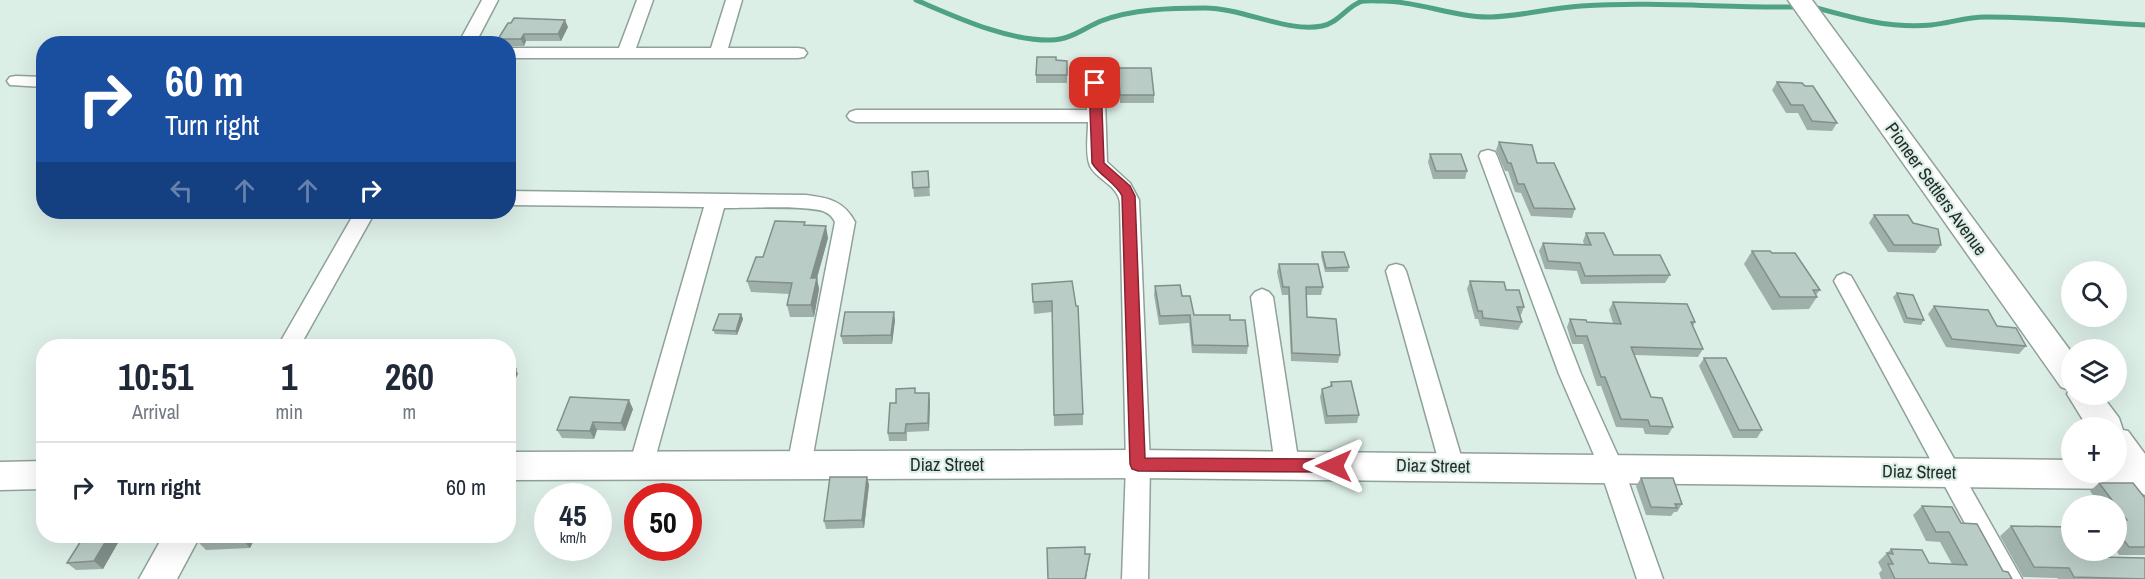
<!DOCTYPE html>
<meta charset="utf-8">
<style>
body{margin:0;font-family:"Archivo Narrow",sans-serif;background:#f6f6f7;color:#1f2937;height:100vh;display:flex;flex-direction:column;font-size:22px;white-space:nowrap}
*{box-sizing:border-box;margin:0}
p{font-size:20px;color:#747a83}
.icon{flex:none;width:33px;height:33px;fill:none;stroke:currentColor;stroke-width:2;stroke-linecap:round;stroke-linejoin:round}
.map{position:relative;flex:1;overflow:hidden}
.details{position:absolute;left:36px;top:339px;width:480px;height:204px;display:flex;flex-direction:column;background:#fff;border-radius:24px;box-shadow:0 6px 24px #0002}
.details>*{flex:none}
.hud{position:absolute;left:36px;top:36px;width:480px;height:183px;border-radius:24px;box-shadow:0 6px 24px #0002;background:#1a4fa0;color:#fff;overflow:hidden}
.tools{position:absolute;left:2061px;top:261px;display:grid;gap:12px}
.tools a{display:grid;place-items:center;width:66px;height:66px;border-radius:50%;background:#fff;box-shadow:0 6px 24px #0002;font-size:30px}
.speed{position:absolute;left:534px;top:483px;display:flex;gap:12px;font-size:30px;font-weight:700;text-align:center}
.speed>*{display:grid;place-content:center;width:78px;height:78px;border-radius:50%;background:#fff;box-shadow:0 6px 24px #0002;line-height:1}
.speed small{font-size:15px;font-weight:400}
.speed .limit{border:9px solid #d22;background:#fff;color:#111}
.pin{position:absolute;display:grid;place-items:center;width:51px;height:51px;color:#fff;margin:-26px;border-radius:12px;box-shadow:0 3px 9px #0006}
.me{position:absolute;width:66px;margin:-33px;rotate:270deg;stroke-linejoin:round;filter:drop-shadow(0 0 4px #0008)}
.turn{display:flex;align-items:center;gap:21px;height:126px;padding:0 30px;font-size:27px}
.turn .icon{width:78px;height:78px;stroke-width:2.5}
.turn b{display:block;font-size:42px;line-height:51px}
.lanes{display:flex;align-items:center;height:57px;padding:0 30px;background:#0003;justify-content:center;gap:30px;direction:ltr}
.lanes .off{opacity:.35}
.eta{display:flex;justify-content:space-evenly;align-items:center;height:102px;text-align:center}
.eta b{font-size:36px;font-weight:700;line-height:42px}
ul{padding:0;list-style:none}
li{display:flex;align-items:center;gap:18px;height:90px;padding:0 30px;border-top:2px solid #e0e1e3}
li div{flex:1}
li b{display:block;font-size:22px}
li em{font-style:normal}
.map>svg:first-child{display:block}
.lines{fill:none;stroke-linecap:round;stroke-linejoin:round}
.stream{stroke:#50a287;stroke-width:5}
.street-casing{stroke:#8fa199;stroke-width:3}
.secondary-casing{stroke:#8fa199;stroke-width:3}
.street{fill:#fff;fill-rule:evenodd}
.secondary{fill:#fff;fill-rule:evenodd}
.wall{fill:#9fafa9}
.shaded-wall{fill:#828f8a}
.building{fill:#b9ccc5;stroke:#828f8a;stroke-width:1.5}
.route{fill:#c83848;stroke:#82242f;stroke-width:1.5}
.labels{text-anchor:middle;stroke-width:4.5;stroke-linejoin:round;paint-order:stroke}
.street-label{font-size:18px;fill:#252d2a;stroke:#dcefe7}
</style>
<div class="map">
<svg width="2145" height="579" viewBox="0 0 2145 579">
<rect width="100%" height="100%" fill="#dcefe7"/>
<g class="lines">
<path class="stream" d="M 916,0 C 956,17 1007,41 1051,40 C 1070,40 1084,28 1101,21 C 1132,9 1172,8 1205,8 C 1242,8 1288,33 1322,26 C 1338,23 1347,7 1360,2 C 1366,0 1377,1 1383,1 C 1418,1 1456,18 1491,17 C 1521,16 1551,8 1581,6 C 1654,1 1727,8 1800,7
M 1810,6 C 1849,17 1890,29 1931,25 C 1950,23 1967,17 1985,17 C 2039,17 2092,22 2145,25"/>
<g class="street-casing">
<path id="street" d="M 482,0 L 498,0 L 475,44 L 458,44 Z
M 637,0 L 653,0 L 636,48 L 711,48 L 726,0 L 742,0 L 728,48 L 798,48 L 804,49 L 807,53 L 804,57 L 798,58 L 508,58 L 508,48 L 619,48 Z
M 1095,62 L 1101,63 L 1104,67 L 1107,162 L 1130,183 L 1139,200 L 1150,464 L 1148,579 L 1122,579 L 1126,464 L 1120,203 C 1118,185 1098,181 1090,166 C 1085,155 1088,134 1088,122 L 856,122 L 850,120 L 847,116 L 850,112 L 856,110 L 1087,110 L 1086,67 L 1089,63 Z
M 16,76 L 44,77 L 44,87 L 10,85 L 7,81 L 10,77 Z
M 1488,150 L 1495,152 L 1497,156 L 1581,374 L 1624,469 L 1663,579 L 1637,579 L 1600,469 L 1559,374 L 1479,156 L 1481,152 Z
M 508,191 L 806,195 C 829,198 844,201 855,222 L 811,466 L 807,473 L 799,476 L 791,473 L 787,466 L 835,222 C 833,218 830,214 825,212 C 810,205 744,208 724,208 L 653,466 L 649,473 L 641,476 L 633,473 L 629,466 L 704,207 L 508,205 Z
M 355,212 L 375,212 L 300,346 L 278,346 Z
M 1396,264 L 1403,266 L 1406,271 L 1464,466 L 1460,473 L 1452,476 L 1444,473 L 1440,466 L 1386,271 L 1389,266 Z
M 1844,273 L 1851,276 L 2022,579 L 1995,579 L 1834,281 L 1837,276 Z
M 1262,289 L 1269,292 L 1273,297 L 1299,465 L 1295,472 L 1287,475 L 1279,472 L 1275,465 L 1251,297 L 1255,292 Z"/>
</g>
<g class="secondary-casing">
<path id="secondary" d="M 1788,0 L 1812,0 L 2072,353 L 2072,394 L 2101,394 L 2119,418 L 2123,430 L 2128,431 L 2145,454 L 2145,495 L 2132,489 L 1138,478 L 508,480 L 508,452 L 1138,450 L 2072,460 L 2072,472 L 2116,472 L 2116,428 L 2088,428 L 2067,394 L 2069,390 L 2061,387 Z
M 44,461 L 44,489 L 0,490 L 0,462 Z
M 163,536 L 200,536 L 177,579 L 139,579 Z"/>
</g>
<use href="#street" class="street"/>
<use href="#secondary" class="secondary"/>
</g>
<path class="wall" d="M 508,23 L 568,27 L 561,41 L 526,41 L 524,46 L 508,46 L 508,44 L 500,44 L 498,39 Z
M 1056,60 L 1067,61 L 1067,83 L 1036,83 L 1036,75 Z
M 1118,68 L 1154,95 L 1154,103 L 1120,103 Z
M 1777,82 L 1805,86 L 1837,123 L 1832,131 L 1807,130 L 1798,113 L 1786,113 L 1772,90 Z
M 1499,142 L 1537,163 L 1575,209 L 1572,218 L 1531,216 L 1521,193 L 1515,192 L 1508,171 L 1505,171 L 1496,150 Z
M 1430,154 L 1467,171 L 1465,179 L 1433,179 L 1428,162 Z
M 928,171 L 930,196 L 914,197 L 912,172 Z
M 1874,215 L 1913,223 L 1941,245 L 1935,253 L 1888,252 L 1869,223 Z
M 805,225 L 828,238 L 817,278 L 819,289 L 814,317 L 790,317 L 787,305 L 789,294 L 751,292 L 747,281 L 763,257 Z
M 1586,233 L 1614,255 L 1670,275 L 1665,283 L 1581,284 L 1577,271 L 1545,269 L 1539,251 L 1543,243 L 1584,244 L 1583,241 Z
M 1752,251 L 1772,253 L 1820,290 L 1816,295 L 1817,297 L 1809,309 L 1772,310 L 1744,264 Z
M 1322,252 L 1349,267 L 1348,272 L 1325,272 L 1321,256 Z
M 1279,264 L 1323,287 L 1321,295 L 1306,295 L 1307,317 L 1340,355 L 1338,363 L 1291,361 L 1288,295 L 1282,295 L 1277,272 Z
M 1072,281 L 1083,414 L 1083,425 L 1054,426 L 1052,312 L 1034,314 L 1032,284 Z
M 1470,281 L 1524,307 L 1521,315 L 1520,315 L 1522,322 L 1518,330 L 1480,326 L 1478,319 L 1475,319 L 1467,289 Z
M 1155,286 L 1182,296 L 1194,315 L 1230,320 L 1248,346 L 1247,354 L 1192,353 L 1189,323 L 1159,325 L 1154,295 Z
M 1897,293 L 1924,320 L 1921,325 L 1904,323 L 1893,297 Z
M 1613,302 L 1695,322 L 1693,326 L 1703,349 L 1698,357 L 1635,355 L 1651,397 L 1673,427 L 1668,435 L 1645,434 L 1643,428 L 1616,427 L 1601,386 L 1597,386 L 1583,344 L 1572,344 L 1567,327 L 1570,319 L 1587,322 L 1613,323 L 1609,310 Z
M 1934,306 L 1997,326 L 2026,346 L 2019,354 L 1946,347 L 1928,314 Z
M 741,314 L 743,319 L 737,335 L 715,334 L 713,330 Z
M 895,320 L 892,344 L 843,344 L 841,336 Z
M 1704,358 L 1762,430 L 1757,438 L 1733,438 L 1699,366 Z
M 1331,382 L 1359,415 L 1357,423 L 1325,424 L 1320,397 L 1322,389 L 1330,386 Z
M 916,393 L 930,401 L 929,431 L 907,432 L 907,441 L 889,441 L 888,433 L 896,403 Z
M 633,409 L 625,431 L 597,430 L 594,439 L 562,438 L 557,430 Z
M 867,477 L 869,485 L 864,528 L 826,529 L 824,521 Z
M 1641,478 L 1682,504 L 1677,512 L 1674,512 L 1671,516 L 1646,515 L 1636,486 Z
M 2099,483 L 2145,498 L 2145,555 L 2119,555 L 2116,550 L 2116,506 L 2101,506 L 2090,491 Z
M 1922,506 L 1961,523 L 2003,571 L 2012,579 L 1881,579 L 1879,573 L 1882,570 L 1878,562 L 1891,549 L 1929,563 L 1952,564 L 1940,542 L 1926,541 L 1913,515 Z
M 2011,526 L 2099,557 L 2145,579 L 2058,579 L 2057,578 L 2023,577 L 2000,536 Z
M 256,536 L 250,548 L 206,550 L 198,542 Z
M 119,541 L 103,569 L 76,570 L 67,563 Z"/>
<path class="shaded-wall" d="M 565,20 L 568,27 L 561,41 L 558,34 Z
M 524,34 L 526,41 L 524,46 L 521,39 Z
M 826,226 L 828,238 L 817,278 L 819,289 L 814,317 L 811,305 L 811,278 Z
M 894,312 L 895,320 L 892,344 L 891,335 Z
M 741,314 L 743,319 L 737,335 L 736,331 Z
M 516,369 L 518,374 L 510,390 L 508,388 L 508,384 Z
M 929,393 L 930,401 L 929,431 L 928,423 Z
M 629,400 L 633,409 L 625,431 L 621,423 Z
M 593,422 L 597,430 L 594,439 L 590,431 Z
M 867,477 L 869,485 L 864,528 L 862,520 Z
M 109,536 L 112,536 L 119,541 L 103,569 L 94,561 Z
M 245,536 L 256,536 L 250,548 L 243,540 Z
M 1090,554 L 1086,579 L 1085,579 Z"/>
<path class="building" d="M 514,18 L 565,20 L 558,34 L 524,34 L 521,39 L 498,39 L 508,23 L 511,23 Z
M 1037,57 L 1056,57 L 1056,60 L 1067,61 L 1067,75 L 1036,75 Z
M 1118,68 L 1151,68 L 1154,95 L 1120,95 Z
M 1777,82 L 1802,83 L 1805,86 L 1813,86 L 1837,123 L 1812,121 L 1803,105 L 1791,105 Z
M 1499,142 L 1532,145 L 1537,163 L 1554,163 L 1575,209 L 1534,208 L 1524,184 L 1518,184 L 1511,163 L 1508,163 Z
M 1430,154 L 1461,154 L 1467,171 L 1436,171 Z
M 928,171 L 929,187 L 913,188 L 912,172 Z
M 1874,215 L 1908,215 L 1913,223 L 1938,229 L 1941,245 L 1894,245 Z
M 775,221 L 805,222 L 804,225 L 826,226 L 811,278 L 817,278 L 811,305 L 787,305 L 792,283 L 747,281 L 756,257 L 763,257 Z
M 1586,233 L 1604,233 L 1614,255 L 1660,255 L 1670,275 L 1585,276 L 1580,263 L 1548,261 L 1543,243 L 1591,245 Z
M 1752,251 L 1770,251 L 1772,253 L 1795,253 L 1820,290 L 1813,290 L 1817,297 L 1780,297 Z
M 1322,252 L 1344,252 L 1349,267 L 1326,268 Z
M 1279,264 L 1318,264 L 1323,287 L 1306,287 L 1307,317 L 1336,319 L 1340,355 L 1292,353 L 1289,287 L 1283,287 Z
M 1072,281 L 1076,306 L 1078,306 L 1083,414 L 1054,415 L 1052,301 L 1033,302 L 1032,284 Z
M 1470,281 L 1504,282 L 1506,290 L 1519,290 L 1524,307 L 1517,307 L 1522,322 L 1483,318 L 1482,311 L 1478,311 Z
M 1180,285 L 1182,296 L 1190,296 L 1194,315 L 1230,315 L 1230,320 L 1245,320 L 1248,346 L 1193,345 L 1190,315 L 1160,316 L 1155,286 Z
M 1897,293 L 1913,295 L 1924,320 L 1907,318 Z
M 1613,302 L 1687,304 L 1695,322 L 1691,322 L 1703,349 L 1631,347 L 1651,397 L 1662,398 L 1673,427 L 1650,426 L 1648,420 L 1621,419 L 1605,377 L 1601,377 L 1587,336 L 1576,336 L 1570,319 L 1586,320 L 1587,322 L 1621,324 Z
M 1934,306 L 1988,310 L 1997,326 L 2016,328 L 2026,346 L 1952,339 Z
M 845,312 L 894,312 L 891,335 L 841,336 Z
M 719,314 L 741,314 L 736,331 L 713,330 Z
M 1704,358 L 1726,358 L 1762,430 L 1739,430 Z
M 508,369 L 516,369 L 508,384 Z
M 1351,381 L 1359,415 L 1327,416 L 1322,389 L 1332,386 L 1331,382 Z
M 915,388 L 915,393 L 929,393 L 928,423 L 906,424 L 905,433 L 888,433 L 890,403 L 896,403 L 896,389 Z
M 570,397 L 629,400 L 621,423 L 593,422 L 590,431 L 557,430 Z
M 830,477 L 867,477 L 862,520 L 824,521 Z
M 1641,478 L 1673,478 L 1682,504 L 1675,504 L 1677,508 L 1651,507 Z
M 2099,483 L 2133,483 L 2145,498 L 2145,547 L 2129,547 L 2116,530 L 2116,520 L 2127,520 Z
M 1922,506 L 1952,507 L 1961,523 L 1977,524 L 2003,571 L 2008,572 L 2012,579 L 1895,579 L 1888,564 L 1893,564 L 1887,553 L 1893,554 L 1891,549 L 1922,550 L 1929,563 L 1967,565 L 1949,532 L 1936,532 Z
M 2011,526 L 2072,527 L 2072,550 L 2095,550 L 2099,557 L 2145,558 L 2145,579 L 2074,577 L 2069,568 L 2034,567 Z
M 84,536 L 109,536 L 94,561 L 67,563 Z
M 201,536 L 245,536 L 243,540 L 198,542 Z
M 1085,547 L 1085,554 L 1090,554 L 1085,579 L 1048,579 L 1047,548 Z"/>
<path class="route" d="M 1095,80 L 1101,83 L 1104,163 L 1130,186 L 1135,196 L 1145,458 L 1334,459 L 1340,461 L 1342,466 L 1340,470 L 1334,472 L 1138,471 L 1132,469 L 1130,464 L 1122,196 C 1116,183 1100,176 1092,163 L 1089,83 Z"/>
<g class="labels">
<g class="street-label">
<text transform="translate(1936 189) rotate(54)" y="6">Pioneer Settlers Avenue</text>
<text x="947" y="471">Diaz Street</text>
<text transform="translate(1433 466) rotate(1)" y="6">Diaz Street</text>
<text transform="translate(1919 472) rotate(1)" y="6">Diaz Street</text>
</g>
</g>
</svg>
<div class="tools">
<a><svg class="icon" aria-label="search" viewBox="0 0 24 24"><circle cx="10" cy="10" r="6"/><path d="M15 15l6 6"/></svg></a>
<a><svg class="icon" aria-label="layers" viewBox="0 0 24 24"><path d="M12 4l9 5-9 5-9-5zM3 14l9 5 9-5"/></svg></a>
<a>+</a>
<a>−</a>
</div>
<div class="speed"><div>45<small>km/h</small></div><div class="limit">50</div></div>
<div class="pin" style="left:1095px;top:83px;background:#d93025"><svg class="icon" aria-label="arrive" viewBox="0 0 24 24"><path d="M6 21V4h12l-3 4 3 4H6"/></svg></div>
<svg class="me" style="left:1334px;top:466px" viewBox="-20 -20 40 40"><path d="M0-17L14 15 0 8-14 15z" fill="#c83848" stroke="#fff" stroke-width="4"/></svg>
<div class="hud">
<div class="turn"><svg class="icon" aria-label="right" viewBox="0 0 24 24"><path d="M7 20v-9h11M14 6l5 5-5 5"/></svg><div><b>60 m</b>Turn right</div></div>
<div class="lanes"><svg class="icon off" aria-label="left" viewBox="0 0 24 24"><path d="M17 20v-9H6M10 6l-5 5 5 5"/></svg><svg class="icon off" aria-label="ahead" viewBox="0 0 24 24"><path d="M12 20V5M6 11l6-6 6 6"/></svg><svg class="icon off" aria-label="ahead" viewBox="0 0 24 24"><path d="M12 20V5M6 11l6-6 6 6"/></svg><svg class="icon" aria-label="right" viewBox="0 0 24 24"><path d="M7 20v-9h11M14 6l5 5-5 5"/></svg></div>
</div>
<section class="details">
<div class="eta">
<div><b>10:51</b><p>Arrival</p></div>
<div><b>1</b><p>min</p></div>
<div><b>260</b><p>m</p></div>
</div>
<ul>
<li><svg class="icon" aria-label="right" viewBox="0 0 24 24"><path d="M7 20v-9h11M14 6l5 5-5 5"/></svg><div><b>Turn right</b></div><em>60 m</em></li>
</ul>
</section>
</div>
